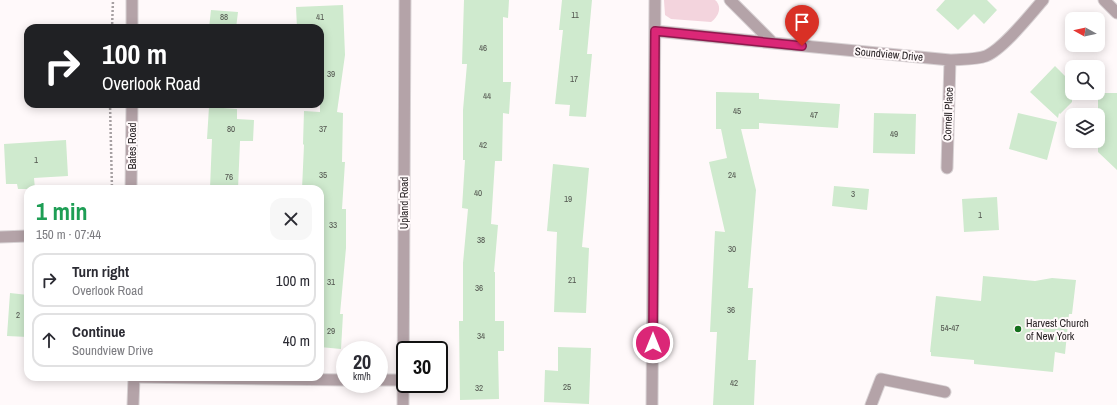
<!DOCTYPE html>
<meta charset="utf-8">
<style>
body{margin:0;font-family:"Archivo Narrow",sans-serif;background:#f7f7f7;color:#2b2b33;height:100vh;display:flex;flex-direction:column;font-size:15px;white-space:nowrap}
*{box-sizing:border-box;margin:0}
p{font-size:13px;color:#7c7c81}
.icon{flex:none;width:22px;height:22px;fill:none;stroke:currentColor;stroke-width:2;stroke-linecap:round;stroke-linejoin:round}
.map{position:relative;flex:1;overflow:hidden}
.sheet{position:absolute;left:24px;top:185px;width:300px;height:196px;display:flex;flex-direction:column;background:#fff;border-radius:12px;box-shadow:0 2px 10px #0003}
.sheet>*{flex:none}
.top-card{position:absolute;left:24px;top:24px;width:300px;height:84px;border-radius:12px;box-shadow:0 2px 10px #0003;background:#202124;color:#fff;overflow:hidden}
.needle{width:26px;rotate:278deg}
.controls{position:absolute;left:1065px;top:12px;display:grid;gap:8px}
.controls a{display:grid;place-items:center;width:40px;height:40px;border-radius:8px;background:#fff;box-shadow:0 2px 10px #0003;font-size:20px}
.speed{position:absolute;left:336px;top:341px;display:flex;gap:8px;font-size:20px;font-weight:700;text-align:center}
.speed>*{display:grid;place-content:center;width:52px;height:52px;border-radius:50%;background:#fff;box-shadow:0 2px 10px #0003;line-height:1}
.speed small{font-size:10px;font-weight:400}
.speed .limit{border:2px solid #111;border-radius:6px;background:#fff;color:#111}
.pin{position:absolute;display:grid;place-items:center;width:34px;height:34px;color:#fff;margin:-41px -17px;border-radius:50% 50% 50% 0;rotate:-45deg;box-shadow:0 0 4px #0007}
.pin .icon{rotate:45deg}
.me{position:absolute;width:44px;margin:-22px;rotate:0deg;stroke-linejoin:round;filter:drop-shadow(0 0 3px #0008)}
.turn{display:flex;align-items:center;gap:14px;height:84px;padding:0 12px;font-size:18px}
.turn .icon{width:52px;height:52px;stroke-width:2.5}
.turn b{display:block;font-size:28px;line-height:34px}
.round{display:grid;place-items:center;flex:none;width:42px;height:42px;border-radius:12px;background:#f7f7f7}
.head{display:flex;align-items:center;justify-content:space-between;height:68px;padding:0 12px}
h1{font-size:24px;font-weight:700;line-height:30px;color:#1e9e55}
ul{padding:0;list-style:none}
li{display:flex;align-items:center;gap:12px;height:54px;margin:0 8px 6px;padding:0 4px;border:2px solid #e1e1e2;border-radius:12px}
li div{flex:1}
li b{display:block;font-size:15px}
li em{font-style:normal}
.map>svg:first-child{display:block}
.green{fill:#f3d4dd}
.building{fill:#cfeace}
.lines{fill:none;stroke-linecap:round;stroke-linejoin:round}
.service-casing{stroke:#d8d2d4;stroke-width:13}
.minor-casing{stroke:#d8d2d4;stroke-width:13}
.tertiary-casing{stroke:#d8d2d4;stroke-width:13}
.path{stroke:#a6a0a2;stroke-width:2.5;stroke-dasharray:2 2;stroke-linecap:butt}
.service{stroke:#b4a3a8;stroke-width:11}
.minor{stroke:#b4a3a8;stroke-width:11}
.tertiary{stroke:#b4a3a8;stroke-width:11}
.route-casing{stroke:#8e194d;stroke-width:10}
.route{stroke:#db2777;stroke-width:7}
.poi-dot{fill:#15701d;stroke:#fff9fa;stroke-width:1.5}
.labels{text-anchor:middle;stroke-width:4;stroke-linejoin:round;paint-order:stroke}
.number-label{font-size:9px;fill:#52554f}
.street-label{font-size:11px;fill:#292325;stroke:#fff9fa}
.poi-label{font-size:11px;fill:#292325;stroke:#fff9fa;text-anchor:start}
</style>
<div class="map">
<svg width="1117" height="405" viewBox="0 0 1117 405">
<rect width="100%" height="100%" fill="#fff9fa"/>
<path class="green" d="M 664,0 L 715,0 C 723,7 718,17 711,22 L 671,19 L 665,15 Z"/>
<path class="building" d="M 464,0 L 509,0 L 508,18 L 503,17 L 503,82 L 511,82 L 509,114 L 503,113 L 502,161 L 495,161 L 491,224 L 498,225 L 494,272 L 495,272 L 495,321 L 504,321 L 504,351 L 498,351 L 499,399 L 460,400 L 459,321 L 463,321 L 463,263 L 468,209 L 462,208 L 465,160 L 463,160 L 463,110 L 467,64 L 462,64 Z
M 562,0 L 592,0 L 587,54 L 592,54 L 586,117 L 569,116 L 570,105 L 555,104 L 563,30 L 559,30 Z
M 945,0 L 987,0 L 997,10 L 984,24 L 974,14 L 958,30 L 936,10 Z
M 343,5 L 345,55 L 337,112 L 343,113 L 342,162 L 345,162 L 342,209 L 346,209 L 346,248 L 340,314 L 343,314 L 341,349 L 320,347 L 320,189 L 302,189 L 304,145 L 303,144 L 304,111 L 320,112 L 320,28 L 297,28 L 296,7 Z
M 211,10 L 238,12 L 236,28 L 209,28 Z
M 1055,66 L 1072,83 L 1072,102 L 1060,114 L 1059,113 L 1058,118 L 1030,92 Z
M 716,92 L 759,93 L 759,99 L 840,104 L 838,128 L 759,123 L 759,129 L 741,129 L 756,190 L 748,288 L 753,288 L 748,360 L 756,360 L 754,405 L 713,405 L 717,332 L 710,332 L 715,231 L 725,232 L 709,162 L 727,158 L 721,129 L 716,129 Z
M 1098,93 L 1117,93 L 1117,170 L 1098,152 Z
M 209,107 L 237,109 L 237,119 L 254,120 L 253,141 L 240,141 L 238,189 L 210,189 L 212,139 L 207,139 Z
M 874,113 L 916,114 L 915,154 L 873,153 Z
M 1018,113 L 1057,122 L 1047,160 L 1009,149 Z
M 66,140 L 68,176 L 34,178 L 35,189 L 18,189 L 17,184 L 6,184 L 4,144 Z
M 553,164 L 589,168 L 582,247 L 589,248 L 586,313 L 554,312 L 557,232 L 547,231 Z
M 834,186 L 869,189 L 867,210 L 832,206 Z
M 997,197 L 999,230 L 964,232 L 962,199 Z
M 983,276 L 1035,281 L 1052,278 L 1076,280 L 1072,314 L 1069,314 L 1065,354 L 1055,352 L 1053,372 L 974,364 L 974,360 L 931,356 L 931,352 L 930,352 L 936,296 L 981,301 Z
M 10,293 L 28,295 L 28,337 L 7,336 Z
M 558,347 L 591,348 L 589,404 L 544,402 L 545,370 L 558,371 Z"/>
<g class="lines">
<g class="service-casing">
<path id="service" d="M 871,405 L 881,379 L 945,392"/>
</g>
<g class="minor-casing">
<path id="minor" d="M 730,0 L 773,43 L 950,60 C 961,59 975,60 986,56 C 1003,49 1030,15 1043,0
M 655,31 L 773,43
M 947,168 L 950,60
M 0,237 L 28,236
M 134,377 L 345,380
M 379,380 L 403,380
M 403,405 L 405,0
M 652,405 L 655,0"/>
</g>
<g class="tertiary-casing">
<path id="tertiary" d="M 1104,0 L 1117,13
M 132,28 L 132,0
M 131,189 L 132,104
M 133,405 L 134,377"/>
</g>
<path class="path" d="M 112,28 L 113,0
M 110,104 L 112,189"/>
<use href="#service" class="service"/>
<use href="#minor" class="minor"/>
<use href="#tertiary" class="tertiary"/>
</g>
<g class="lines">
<g class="route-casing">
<path id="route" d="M 653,343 L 655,31 L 802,46"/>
</g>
<use href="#route" class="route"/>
</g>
<circle class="poi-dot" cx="1018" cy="329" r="4"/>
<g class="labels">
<g class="number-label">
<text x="575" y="18">11</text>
<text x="224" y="20">88</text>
<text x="320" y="20">41</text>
<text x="483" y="51">46</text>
<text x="331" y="77">39</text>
<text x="574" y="82">17</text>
<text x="487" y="99">44</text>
<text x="737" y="114">45</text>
<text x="814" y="118">47</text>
<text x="231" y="132">80</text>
<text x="323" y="132">37</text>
<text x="894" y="137">49</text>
<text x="483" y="148">42</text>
<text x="36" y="163">1</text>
<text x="323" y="178">35</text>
<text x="732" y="178">24</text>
<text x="229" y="180">76</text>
<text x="478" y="196">40</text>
<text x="853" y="197">3</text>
<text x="568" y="202">19</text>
<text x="980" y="218">1</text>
<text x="333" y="228">33</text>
<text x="481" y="243">38</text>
<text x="732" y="252">30</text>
<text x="572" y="283">21</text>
<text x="331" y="285">31</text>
<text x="479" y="291">36</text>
<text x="731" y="313">36</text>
<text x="18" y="318">2</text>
<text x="950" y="331">54-47</text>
<text x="331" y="334">29</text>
<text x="481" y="339">34</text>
<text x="734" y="386">42</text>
<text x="567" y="390">25</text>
<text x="479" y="391">32</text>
</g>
<g class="street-label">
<text transform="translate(889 54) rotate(5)" y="4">Soundview Drive</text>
<text transform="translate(948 114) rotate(-88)" y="4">Cornell Place</text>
<text transform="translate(132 146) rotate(-90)" y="4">Bates Road</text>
<text transform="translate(404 203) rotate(-90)" y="4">Upland Road</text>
</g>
<g class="poi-label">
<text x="1026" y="327">Harvest Church<tspan x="1026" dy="13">of New York</tspan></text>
</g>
</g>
</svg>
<div class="controls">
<a><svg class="needle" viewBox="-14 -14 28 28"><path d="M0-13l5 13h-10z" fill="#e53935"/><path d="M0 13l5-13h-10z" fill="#7c7c81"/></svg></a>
<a><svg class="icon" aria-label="search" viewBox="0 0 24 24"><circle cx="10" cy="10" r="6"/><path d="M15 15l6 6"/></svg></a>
<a><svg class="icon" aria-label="layers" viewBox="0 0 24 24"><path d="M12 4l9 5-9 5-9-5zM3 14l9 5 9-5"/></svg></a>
</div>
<div class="speed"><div>20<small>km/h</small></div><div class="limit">30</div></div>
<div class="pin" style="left:802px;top:46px;background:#d93025"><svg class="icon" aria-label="arrive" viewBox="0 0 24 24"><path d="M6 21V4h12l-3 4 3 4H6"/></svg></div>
<svg class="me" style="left:653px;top:343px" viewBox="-20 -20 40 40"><circle r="17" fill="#db2777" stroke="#fff" stroke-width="3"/><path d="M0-11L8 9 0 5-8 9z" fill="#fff"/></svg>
<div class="top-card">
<div class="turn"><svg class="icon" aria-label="right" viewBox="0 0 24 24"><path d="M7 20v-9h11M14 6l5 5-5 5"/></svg><div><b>100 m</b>Overlook Road</div></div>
</div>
<section class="sheet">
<div class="head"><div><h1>1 min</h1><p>150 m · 07:44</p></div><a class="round"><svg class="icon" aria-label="close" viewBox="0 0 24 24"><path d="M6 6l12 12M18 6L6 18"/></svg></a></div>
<ul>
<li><svg class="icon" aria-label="right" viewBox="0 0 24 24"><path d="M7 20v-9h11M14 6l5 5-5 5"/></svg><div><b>Turn right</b><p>Overlook Road</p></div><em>100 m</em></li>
<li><svg class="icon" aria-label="ahead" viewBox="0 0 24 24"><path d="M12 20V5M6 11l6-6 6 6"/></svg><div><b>Continue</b><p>Soundview Drive</p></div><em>40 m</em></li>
</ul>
</section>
</div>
